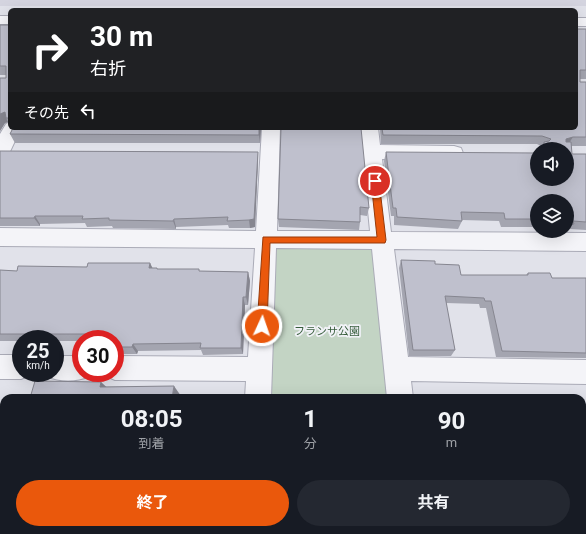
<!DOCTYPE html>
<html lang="ja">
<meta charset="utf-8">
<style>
body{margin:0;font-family:Roboto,"Noto Sans JP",sans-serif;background:#242831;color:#f1f3f6;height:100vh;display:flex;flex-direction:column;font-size:15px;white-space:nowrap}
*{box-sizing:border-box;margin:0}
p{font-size:13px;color:#9ea1a6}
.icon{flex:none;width:22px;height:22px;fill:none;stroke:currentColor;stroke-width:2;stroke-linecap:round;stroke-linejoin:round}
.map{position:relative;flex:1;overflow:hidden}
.drawer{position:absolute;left:0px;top:394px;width:586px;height:140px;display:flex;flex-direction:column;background:#171b24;border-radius:12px 12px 0 0;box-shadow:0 4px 16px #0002}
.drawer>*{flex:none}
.banner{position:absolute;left:8px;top:8px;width:570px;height:122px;border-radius:6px;box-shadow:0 4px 16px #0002;background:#202124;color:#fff;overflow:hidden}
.tools{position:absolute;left:530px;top:142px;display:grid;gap:8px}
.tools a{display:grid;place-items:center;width:44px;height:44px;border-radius:50%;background:#171b24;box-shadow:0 4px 16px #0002;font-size:20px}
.speed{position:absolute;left:12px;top:330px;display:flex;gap:8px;font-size:20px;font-weight:700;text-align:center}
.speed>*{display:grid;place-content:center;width:52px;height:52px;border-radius:50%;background:#171b24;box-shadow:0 4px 16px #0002;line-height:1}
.speed small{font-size:10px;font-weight:400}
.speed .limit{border:6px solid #d22;background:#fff;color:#111}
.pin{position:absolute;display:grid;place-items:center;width:34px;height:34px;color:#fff;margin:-17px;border:2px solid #fff;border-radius:50%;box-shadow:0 1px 4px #0007}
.me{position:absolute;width:44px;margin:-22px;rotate:3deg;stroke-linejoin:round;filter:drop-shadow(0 0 3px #0008)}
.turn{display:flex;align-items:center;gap:14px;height:84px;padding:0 16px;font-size:18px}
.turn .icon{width:52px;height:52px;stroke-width:2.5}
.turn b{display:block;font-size:28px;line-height:34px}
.then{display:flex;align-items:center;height:38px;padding:0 16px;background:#0003;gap:8px;font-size:15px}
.eta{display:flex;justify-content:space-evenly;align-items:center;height:68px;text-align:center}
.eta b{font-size:24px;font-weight:700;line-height:28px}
.button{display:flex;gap:8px;margin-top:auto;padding:8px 16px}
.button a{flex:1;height:46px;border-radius:24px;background:#ea580c;color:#fff;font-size:16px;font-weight:700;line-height:46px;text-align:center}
.button a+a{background:#242831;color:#f1f3f6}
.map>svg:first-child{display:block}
.built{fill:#d4d4df}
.green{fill:#c3d4c4}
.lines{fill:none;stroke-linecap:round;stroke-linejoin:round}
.minor-casing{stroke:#aaabb7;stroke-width:2}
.tertiary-casing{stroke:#aaabb7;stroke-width:2}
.minor{fill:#f4f4f8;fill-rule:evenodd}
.tertiary{fill:#f4f4f8;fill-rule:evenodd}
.wall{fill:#a4a5b0}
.shaded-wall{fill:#868690}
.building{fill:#bfc0cd;stroke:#868690}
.route{fill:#ea580c;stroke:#983908}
.labels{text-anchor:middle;stroke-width:3.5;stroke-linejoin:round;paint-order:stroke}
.park-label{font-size:11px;fill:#375d3c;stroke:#f1f2f7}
</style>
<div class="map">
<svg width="586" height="534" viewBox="0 0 586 534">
<rect width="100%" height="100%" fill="#e1e2ea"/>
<path class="built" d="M 0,0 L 586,0 L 586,6 L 0,6 Z"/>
<path class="green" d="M 266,239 L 382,240 L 400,398 L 258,398 Z"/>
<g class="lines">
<g class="minor-casing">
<path id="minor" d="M 10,122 L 10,128 L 21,128 L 7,158 L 0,160 L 0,134 L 6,124 Z
M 262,128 L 280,128 L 277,231 L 370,231 L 360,128 L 378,128 L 380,145 L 454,146 L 461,148 L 463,153 L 461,158 L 454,160 L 382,159 L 391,232 L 586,233 L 586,251 L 394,249 L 408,357 L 586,360 L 586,384 L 411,381 L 413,398 L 387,398 L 372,249 L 276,248 L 271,398 L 245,398 L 246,381 L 115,380 L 106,376 L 105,373 L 115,373 L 115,356 L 248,357 L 255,248 L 0,246 L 0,228 L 256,231 Z
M 0,355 L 21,355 L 21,373 L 31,373 L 30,375 L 21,379 L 0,379 Z
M 55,356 L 81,356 L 81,373 L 91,373 L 90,376 C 76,382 60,382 46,376 L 45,373 L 55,373 Z
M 0,515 L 4,515 L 4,530 L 266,530 L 267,533 L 0,534 Z
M 402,530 L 442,530 L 444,534 L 400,534 Z"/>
</g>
<g class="tertiary-casing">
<path id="tertiary" d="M 0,16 L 10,16 L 10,24 L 0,24 Z
M 576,18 L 586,18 L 586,26 L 576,26 Z"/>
</g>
<use href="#minor" class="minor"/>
<use href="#tertiary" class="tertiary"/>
</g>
<path class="wall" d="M 0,25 L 10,25 L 10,124 L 8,122 L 5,123 L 0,131 L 0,78 L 6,78 L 6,75 L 0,75 Z
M 576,29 L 586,29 L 586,79 L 580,79 L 580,82 L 586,82 L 586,146 L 571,146 L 572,154 L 586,154 L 586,230 L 570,229 L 568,231 L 543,231 L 567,231 L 567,201 L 537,201 L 537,227 L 501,227 L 499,221 L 462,220 L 462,221 L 458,229 L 394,225 L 394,216 L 391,216 L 384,161 L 386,152 L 537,179 L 567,149 L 539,149 L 541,146 L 537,144 L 381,144 L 380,128 L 576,128 Z
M 13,128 L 261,128 L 260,143 L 15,143 L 10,134 Z
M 281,128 L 369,208 L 367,216 L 360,215 L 360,222 L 359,230 L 279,227 L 278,219 Z
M 0,151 L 258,152 L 258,160 L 255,227 L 250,228 L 229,228 L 228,225 L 176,227 L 176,229 L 113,228 L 112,226 L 87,227 L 85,223 L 40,224 L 40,226 L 0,226 Z
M 401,260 L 435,264 L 461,275 L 526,275 L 528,273 L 552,278 L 586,278 L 586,358 L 496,357 L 486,308 L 480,308 L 479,304 L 446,303 L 455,350 L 451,356 L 409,356 L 399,268 Z
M 150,263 L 152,268 L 158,269 L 200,271 L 248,272 L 250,281 L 248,305 L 245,305 L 243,354 L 203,355 L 201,350 L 138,351 L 137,354 L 115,354 L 115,339 L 81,339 L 81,341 L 55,341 L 55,339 L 21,339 L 21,341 L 0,341 L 0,270 L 17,271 Z
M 582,408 L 583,411 L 586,411 L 586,515 L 582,515 Z
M 0,440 L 4,440 L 4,496 L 0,496 Z"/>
<path class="shaded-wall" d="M 5,112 L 6,118 L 8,122 L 5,123 L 0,131 L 0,114 Z
M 259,128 L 261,128 L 260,143 L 259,135 Z
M 573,137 L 567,146 L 561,148 L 566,139 Z
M 258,152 L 258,160 L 255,227 L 250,228 L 249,220 Z
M 35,216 L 40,224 L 40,226 L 34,218 Z
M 174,219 L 176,227 L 176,229 L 173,221 Z
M 150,263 L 154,271 L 149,268 Z
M 248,272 L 250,281 L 248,305 L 246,297 Z
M 243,297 L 245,305 L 243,354 L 241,348 Z
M 133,344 L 138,351 L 137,354 L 132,347 Z
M 101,382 L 113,393 L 100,387 Z
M 174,386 L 181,396 L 181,398 L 172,398 Z
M 4,454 L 4,494 L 0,493 L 0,468 Z"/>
<path class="building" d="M 0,25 L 10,25 L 10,118 L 6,118 L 5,112 L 0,114 L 0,78 L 6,78 L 6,66 L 0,66 Z
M 576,29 L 586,29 L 586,70 L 580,70 L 580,82 L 586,82 L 586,137 L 573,137 L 566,139 L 566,142 L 571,142 L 572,154 L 586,154 L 586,222 L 573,221 L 574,224 L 567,224 L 567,201 L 537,201 L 537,219 L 505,219 L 504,213 L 461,212 L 462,221 L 397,217 L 396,208 L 393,208 L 386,152 L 537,153 L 537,179 L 567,179 L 567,149 L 544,149 L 544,142 L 549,141 L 551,139 L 542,136 L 383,135 L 382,128 L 576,128 Z
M 13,128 L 259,128 L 259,135 L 10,134 Z
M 281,128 L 361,128 L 369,208 L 360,207 L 360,222 L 278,219 Z
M 0,151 L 258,152 L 254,219 L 249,220 L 227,221 L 228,217 L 174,219 L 173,221 L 109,220 L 109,218 L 82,219 L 83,216 L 35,216 L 34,218 L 0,218 Z
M 401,260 L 435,261 L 435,264 L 459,265 L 461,275 L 528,275 L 528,273 L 550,273 L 552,278 L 586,278 L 586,353 L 502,351 L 491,301 L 485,301 L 484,298 L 445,296 L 455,350 L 413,350 Z
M 88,263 L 150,263 L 149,268 L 157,268 L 157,269 L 199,269 L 199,271 L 248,272 L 246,297 L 243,297 L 241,348 L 200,348 L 201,343 L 133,344 L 132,347 L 115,347 L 115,339 L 105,339 L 106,334 L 0,334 L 0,270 L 17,271 L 18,266 L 87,267 Z
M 35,381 L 101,382 L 100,387 L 174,386 L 172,398 L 30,398 Z
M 582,408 L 583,411 L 586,411 L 586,513 L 582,513 Z
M 0,440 L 4,440 L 4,454 L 0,468 Z"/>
<path class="route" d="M 375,178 L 379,181 L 386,240 L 385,243 L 270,243 L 267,326 L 265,329 L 262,330 L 259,329 L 257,326 L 263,237 L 377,237 L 371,181 Z"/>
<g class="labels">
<g class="park-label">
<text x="327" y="335">フランサ公園</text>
</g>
</g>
</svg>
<div class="tools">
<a><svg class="icon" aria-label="sound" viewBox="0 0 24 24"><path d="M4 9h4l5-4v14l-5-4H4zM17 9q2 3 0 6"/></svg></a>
<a><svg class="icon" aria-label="layers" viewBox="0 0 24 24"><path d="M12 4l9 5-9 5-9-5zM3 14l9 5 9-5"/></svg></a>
</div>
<div class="speed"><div>25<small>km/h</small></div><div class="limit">30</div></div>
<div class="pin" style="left:375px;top:181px;background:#d93025"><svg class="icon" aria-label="arrive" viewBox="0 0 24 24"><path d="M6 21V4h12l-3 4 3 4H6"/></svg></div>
<svg class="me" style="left:262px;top:326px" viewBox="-20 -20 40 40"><circle r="17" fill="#ea580c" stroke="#fff" stroke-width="3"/><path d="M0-11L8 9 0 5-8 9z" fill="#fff"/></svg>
<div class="banner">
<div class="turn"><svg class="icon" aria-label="right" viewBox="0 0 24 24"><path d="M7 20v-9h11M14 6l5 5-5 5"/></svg><div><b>30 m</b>右折</div></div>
<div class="then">その先<svg class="icon" aria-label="left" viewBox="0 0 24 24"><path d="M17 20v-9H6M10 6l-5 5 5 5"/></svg></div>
</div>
<section class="drawer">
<div class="eta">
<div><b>08:05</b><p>到着</p></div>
<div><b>1</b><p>分</p></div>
<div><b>90</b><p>m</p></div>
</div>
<div class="button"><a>終了</a><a>共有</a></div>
</section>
</div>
